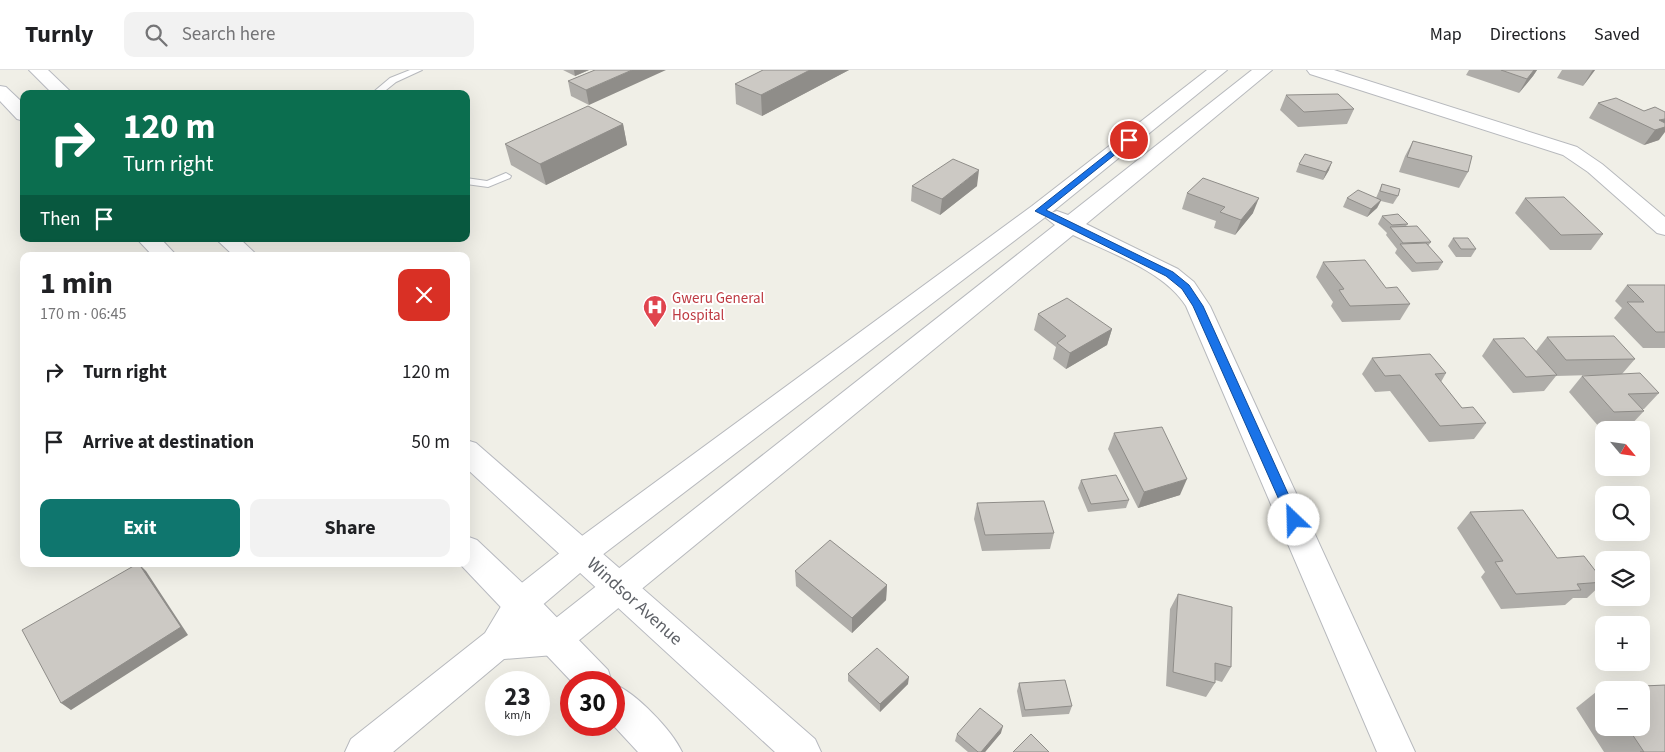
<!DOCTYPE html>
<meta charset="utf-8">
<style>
body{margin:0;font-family:"Source Sans 3",sans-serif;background:#f2f2f2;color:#202124;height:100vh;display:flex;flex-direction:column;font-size:19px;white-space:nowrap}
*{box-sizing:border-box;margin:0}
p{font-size:16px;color:#757577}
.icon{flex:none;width:28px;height:28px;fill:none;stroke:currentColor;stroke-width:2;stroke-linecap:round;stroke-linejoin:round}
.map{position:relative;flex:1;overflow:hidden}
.details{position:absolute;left:20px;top:182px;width:450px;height:315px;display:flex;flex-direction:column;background:#fff;border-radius:10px;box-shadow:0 5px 20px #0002}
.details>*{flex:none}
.guide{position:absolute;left:20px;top:20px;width:450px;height:152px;border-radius:10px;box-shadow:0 5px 20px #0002;background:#0b6e4f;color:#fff;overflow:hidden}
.needle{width:32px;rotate:119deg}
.tools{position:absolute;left:1595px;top:351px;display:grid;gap:10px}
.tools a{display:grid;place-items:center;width:55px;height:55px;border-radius:10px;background:#fff;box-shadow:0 5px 20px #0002;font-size:25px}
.speed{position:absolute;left:485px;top:601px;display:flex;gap:10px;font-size:25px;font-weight:700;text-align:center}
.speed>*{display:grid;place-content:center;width:65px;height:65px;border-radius:50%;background:#fff;box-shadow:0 5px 20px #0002;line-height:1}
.speed small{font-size:12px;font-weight:400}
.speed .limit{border:8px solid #d22;background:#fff;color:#111}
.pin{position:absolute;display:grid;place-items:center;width:42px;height:42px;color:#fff;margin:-21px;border:2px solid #fff;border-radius:50%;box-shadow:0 1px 5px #0007}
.me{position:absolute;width:55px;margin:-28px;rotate:336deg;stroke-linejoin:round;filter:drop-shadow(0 0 4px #0008)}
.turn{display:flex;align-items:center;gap:18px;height:105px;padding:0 20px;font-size:22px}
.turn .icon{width:65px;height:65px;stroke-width:2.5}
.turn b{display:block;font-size:35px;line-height:42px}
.then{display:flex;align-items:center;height:48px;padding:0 20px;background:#0003;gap:10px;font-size:19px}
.round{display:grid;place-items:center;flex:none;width:52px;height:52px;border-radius:10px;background:#f2f2f2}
.summary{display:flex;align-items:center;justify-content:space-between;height:85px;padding:0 20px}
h1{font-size:30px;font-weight:700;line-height:38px}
.cta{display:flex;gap:10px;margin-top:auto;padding:10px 20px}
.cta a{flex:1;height:58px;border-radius:10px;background:#0f766e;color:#fff;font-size:20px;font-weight:700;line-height:58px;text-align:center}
.cta a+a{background:#f2f2f2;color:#202124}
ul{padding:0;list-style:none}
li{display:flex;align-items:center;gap:15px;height:70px;padding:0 20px}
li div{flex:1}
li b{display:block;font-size:19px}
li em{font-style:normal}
header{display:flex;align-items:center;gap:30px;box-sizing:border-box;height:70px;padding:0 25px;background:#fff;border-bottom:1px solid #e0e0e0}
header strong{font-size:24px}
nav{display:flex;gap:28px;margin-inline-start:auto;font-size:18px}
.search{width:350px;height:45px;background:#f2f2f2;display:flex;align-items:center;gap:12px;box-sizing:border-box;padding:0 18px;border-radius:10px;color:#757577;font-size:19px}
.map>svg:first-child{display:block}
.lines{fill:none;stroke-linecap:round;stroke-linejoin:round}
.service-casing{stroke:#b7b9bd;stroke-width:2}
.minor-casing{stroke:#b7b9bd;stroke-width:2}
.secondary-casing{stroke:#b8bac0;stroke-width:2}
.service{fill:#fff;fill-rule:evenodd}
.minor{fill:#fff;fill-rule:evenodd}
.secondary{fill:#fff;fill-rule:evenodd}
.wall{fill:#afada9;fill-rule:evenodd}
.shaded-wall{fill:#8f8d89}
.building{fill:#ccc9c4;stroke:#8f8d89}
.route{fill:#1a73e8;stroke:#114b97}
.labels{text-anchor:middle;stroke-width:4;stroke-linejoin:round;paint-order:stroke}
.health-label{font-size:15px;fill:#be3a42;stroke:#fff;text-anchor:start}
.near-street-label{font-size:18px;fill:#5e6167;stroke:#fff}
</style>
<header>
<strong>Turnly</strong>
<div class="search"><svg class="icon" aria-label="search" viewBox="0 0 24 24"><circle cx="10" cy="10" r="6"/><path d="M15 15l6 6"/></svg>Search here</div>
<nav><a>Map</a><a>Directions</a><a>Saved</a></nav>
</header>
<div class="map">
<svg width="1665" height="682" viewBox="0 0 1665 682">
<rect width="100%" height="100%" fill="#f0efe7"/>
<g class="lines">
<g class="service-casing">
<path id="service" d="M 410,0 L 422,0 L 396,12 L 381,24 L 371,24 L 390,8 Z
M 506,103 L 511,106 L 510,108 L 488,117 L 466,114 L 466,108 L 487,111 Z"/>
</g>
<g class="minor-casing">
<path id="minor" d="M 1207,0 L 1227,0 L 1051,143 L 1057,141 L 1068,145 L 1252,0 L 1272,0 L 1086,154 L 1178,199 L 1194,212 L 1210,236 L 1415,682 L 1377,682 L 1186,236 C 1164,201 1110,183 1073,165 L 566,581 L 554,585 L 504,589 L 393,682 L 345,682 L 351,669 L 485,563 L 509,523 L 571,474 L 1032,136 ZM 1048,145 L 1046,148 L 1055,155 L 547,555 L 525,557 L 533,543 L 593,492 Z
M 1307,0 L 1334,0 L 1577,77 L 1602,94 L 1665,147 L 1665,165 L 1657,163 L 1588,102 L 1563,85 L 1310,4 Z"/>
</g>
<g class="secondary-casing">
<path id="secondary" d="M 29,0 L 48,0 L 73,24 L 53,24 Z
M 0,16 L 6,17 L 24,34 L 24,51 L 17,49 L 0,31 Z
M 137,169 L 161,169 L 177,186 L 153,186 Z
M 216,169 L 240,169 L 258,186 L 234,186 Z
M 466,370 L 476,373 L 815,669 L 821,682 L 775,682 L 466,398 Z
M 466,466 L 477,470 L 533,523 L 608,600 L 612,612 L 572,612 L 460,494 L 466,494 Z
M 614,614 C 636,623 672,660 682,682 L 638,682 L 613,655 Z"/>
</g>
<use href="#service" class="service"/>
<use href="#minor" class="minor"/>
<use href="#secondary" class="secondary"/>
</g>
<path class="wall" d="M 563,0 L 589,0 L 575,6 Z
M 595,0 L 589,35 L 571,26 L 568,11 Z
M 763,0 L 849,0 L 762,46 L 736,34 L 735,14 Z
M 1469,0 L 1537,0 L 1533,6 L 1519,23 L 1466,5 Z
M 1562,0 L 1595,0 L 1583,16 L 1557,8 Z
M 1286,25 L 1354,39 L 1347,54 L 1298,57 L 1280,40 Z
M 1598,33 L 1644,41 L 1655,37 L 1659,70 L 1644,75 L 1589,48 Z
M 623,54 L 627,75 L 546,115 L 511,95 L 505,74 Z
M 1413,71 L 1468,102 L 1459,118 L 1399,102 L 1405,86 Z
M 1299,94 L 1329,100 L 1323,110 L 1296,102 Z
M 1382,114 L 1398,126 L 1393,134 L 1381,131 L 1377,138 L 1367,147 L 1343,137 L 1347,128 L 1376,128 Z
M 912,116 L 977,116 L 940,145 L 911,131 Z
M 1187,123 L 1253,143 L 1235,165 L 1214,158 L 1216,151 L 1182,139 Z
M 1525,128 L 1603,164 L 1591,180 L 1550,180 L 1515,143 Z
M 1382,146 L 1408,154 L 1406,156 L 1431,172 L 1428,176 L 1443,192 L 1438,200 L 1412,202 L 1395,183 L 1397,179 L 1386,165 L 1387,163 L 1378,154 Z
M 1453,168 L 1476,179 L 1471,187 L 1456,187 L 1448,176 Z
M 1323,192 L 1386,218 L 1410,234 L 1400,250 L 1342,252 L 1331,236 L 1333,232 L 1316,207 Z
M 1627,215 L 1665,215 L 1665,278 L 1643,278 L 1614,248 L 1622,238 L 1615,231 Z
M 1038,244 L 1112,259 L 1107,275 L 1066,299 L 1053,289 L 1056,277 L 1034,260 Z
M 1547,267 L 1635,289 L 1622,304 L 1659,323 L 1644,339 L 1642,339 L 1644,341 L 1629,357 L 1600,358 L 1569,322 L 1582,306 L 1592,305 L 1556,306 L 1544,321 L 1513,323 L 1482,286 L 1493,269 L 1536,281 Z
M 1372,288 L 1446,303 L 1441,312 L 1462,338 L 1486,353 L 1474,369 L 1429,372 L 1390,321 L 1375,322 L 1362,304 Z
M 1114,363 L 1180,425 L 1138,438 L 1108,379 Z
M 1081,410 L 1129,430 L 1126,438 L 1088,442 L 1078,418 Z
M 977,433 L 1054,463 L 1050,479 L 982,481 L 974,449 Z
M 1470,442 L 1557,488 L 1604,512 L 1587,528 L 1573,528 L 1565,535 L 1501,539 L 1481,507 L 1485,502 L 1457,458 Z
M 795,501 L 887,515 L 886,530 L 852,563 L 796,516 Z
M 1178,524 L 1231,597 L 1222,612 L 1215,610 L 1215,613 L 1206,627 L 1166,616 L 1170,539 Z
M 848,604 L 908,614 L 880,642 L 848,611 Z
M 1019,613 L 1072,636 L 1069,644 L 1022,647 L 1017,621 Z
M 1665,615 L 1665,682 L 1604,682 L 1576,638 L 1601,618 ZM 1604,620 L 1641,620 L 1641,658 L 1604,658 Z
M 1001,663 L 985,682 L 968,682 L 955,671 L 957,664 Z"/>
<path class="shaded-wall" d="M 574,0 L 589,0 L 575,6 Z
M 632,0 L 666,0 L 589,35 L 586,20 Z
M 810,0 L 849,0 L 762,46 L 761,25 Z
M 1534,0 L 1537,0 L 1533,6 L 1519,23 L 1527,9 Z
M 1593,0 L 1595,0 L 1583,16 L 1592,1 Z
M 1665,49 L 1665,62 L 1659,70 L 1644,75 L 1655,60 L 1659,50 Z
M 623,54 L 627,75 L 546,115 L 540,94 Z
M 1332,92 L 1329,100 L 1323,110 L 1326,102 Z
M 979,100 L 977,116 L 940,145 L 942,129 Z
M 1259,128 L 1253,143 L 1235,165 L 1241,150 Z
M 1381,130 L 1377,138 L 1367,147 L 1371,139 Z
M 1112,259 L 1107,275 L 1066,299 L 1070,283 Z
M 1187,409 L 1180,425 L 1138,438 L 1144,422 Z
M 139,494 L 146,501 L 188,565 L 71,640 L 61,633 Z
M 887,515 L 886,530 L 852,563 L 852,548 Z
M 909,607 L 908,614 L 880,642 L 880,634 Z
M 1003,656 L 1001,663 L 985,682 L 981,682 Z"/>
<path class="building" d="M 595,0 L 632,0 L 586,20 L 568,11 Z
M 763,0 L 810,0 L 761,25 L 735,14 Z
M 1501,0 L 1534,0 L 1527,9 Z
M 1338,24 L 1354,39 L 1304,42 L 1286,25 Z
M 1616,28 L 1644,41 L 1655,37 L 1665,42 L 1665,49 L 1659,50 L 1665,53 L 1665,57 L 1655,60 L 1598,33 Z
M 588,36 L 623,54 L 540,94 L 505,74 Z
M 1413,71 L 1472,86 L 1468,102 L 1407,87 Z
M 1305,84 L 1332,92 L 1326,102 L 1299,94 Z
M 953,89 L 979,100 L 942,129 L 912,116 Z
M 1203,108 L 1259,128 L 1241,150 L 1220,142 L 1225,137 L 1187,123 Z
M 1382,114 L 1400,119 L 1398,126 L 1380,121 Z
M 1358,120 L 1381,130 L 1371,139 L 1347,128 Z
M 1564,127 L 1603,164 L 1561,165 L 1525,128 Z
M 1398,144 L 1408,154 L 1392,155 L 1382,146 Z
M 1417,156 L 1431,172 L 1403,173 L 1390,157 Z
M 1453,168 L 1468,168 L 1476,179 L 1461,179 Z
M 1426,173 L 1443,192 L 1416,193 L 1400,174 Z
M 1365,190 L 1386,218 L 1397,217 L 1410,234 L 1350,236 L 1339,220 L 1344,219 L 1323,192 Z
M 1627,215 L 1665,215 L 1665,262 L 1656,262 L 1627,232 L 1644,232 Z
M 1067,228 L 1112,259 L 1070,283 L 1057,273 L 1066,266 L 1038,244 Z
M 1614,266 L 1635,289 L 1566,290 L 1547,267 Z
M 1524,268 L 1557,305 L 1526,307 L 1493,269 Z
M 1430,284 L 1446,303 L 1435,304 L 1462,338 L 1473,337 L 1486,353 L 1440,356 L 1400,305 L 1385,306 L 1372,288 Z
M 1640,303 L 1659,323 L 1628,324 L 1644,341 L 1614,342 L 1582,306 Z
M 1162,357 L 1187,409 L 1144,422 L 1114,363 Z
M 1116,405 L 1129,430 L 1091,434 L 1081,410 Z
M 1044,431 L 1054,463 L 985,465 L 977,433 Z
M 1523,440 L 1557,488 L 1584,486 L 1604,512 L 1577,514 L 1581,520 L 1516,524 L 1495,492 L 1503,491 L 1470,442 Z
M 830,470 L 887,515 L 852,548 L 795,501 Z
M 137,494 L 139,494 L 181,557 L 61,633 L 22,560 Z
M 1178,524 L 1232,537 L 1231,597 L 1215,593 L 1215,613 L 1173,602 Z
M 877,578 L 909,607 L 880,634 L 848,604 Z
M 1065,610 L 1072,636 L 1025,640 L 1019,613 Z
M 1665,615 L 1665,682 L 1640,682 L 1644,682 L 1628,658 L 1641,658 L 1641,620 L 1604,620 L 1604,622 L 1601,618 Z
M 980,638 L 1003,656 L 981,682 L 978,682 L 957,664 Z
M 1031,664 L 1049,682 L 1013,682 Z"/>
<path class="route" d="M 1126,69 L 1133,70 L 1046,140 L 1173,202 L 1189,215 L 1203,236 L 1300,450 L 1298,454 L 1294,456 L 1288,450 L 1193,236 L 1182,219 L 1166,206 L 1035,141 Z"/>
<defs>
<g id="hospital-pin" transform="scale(1.25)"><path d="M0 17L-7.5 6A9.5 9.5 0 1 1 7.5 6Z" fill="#e0444e" stroke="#fff"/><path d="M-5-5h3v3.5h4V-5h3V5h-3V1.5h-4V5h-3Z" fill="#fff"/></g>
</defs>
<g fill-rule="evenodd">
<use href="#hospital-pin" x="655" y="237"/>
</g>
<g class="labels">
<g class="health-label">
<text x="672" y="233">Gweru General<tspan x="672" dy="17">Hospital</tspan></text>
</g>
<g class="near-street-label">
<text transform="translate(635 531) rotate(42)" y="6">Windsor Avenue</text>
</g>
</g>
</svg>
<div class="tools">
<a><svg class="needle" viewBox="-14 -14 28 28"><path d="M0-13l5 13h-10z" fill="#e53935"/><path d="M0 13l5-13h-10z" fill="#757577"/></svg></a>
<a><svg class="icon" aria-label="search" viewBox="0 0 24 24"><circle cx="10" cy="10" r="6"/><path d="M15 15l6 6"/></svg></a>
<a><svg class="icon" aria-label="layers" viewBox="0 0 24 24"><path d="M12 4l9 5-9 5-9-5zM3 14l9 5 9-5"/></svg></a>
<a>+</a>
<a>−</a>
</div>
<div class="speed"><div>23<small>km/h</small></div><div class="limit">30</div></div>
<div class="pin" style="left:1129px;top:70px;background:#d93025"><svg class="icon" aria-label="arrive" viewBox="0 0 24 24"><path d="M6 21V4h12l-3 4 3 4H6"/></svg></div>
<svg class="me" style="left:1294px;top:450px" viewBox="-20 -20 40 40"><circle r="19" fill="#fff"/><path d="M0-13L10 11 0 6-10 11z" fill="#1a73e8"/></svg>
<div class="guide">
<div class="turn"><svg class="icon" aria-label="right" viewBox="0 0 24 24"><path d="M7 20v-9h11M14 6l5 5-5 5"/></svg><div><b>120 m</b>Turn right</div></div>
<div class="then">Then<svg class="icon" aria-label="arrive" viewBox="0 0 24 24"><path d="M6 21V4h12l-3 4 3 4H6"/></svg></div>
</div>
<section class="details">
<div class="summary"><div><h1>1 min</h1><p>170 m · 06:45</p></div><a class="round" style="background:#d93025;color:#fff"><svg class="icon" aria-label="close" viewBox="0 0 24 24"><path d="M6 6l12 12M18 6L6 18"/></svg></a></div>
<ul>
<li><svg class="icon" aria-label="right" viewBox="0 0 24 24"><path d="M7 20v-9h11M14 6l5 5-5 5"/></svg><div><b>Turn right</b></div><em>120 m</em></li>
<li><svg class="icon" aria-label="arrive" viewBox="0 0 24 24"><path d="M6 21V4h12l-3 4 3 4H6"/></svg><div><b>Arrive at destination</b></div><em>50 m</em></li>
</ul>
<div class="cta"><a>Exit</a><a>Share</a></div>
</section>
</div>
